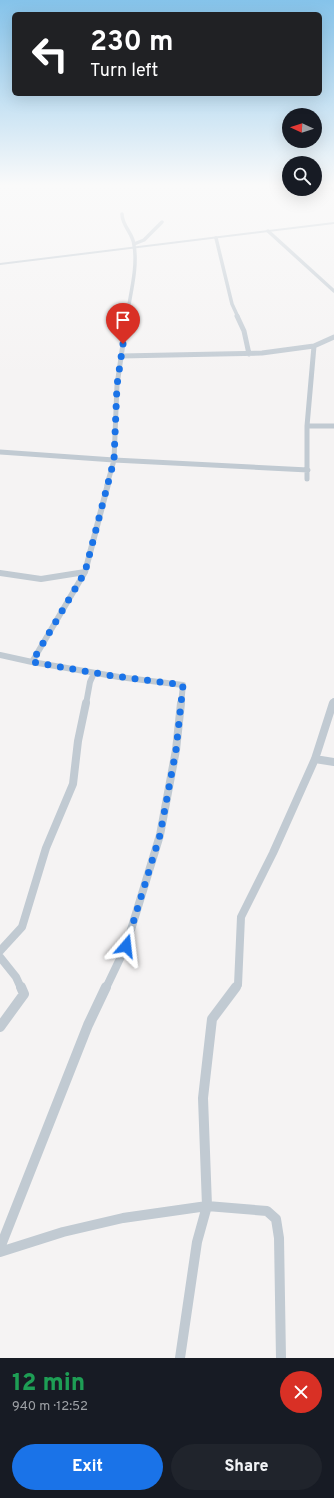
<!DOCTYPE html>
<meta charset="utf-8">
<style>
body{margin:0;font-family:Overpass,sans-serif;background:#20242c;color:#f1f3f6;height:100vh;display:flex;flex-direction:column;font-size:15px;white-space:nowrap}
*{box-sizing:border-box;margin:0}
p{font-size:13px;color:#9ea1a6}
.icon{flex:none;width:22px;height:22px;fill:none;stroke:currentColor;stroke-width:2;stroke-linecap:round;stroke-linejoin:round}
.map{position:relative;height:1358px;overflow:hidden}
.details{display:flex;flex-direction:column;background:#171b24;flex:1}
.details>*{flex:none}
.banner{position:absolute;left:12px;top:12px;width:310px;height:84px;border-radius:6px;box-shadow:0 4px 16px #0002;background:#202124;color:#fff;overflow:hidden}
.needle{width:26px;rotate:273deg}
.buttons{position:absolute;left:282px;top:108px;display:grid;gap:8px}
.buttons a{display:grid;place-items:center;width:40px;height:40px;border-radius:50%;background:#171b24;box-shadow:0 4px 16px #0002;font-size:20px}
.pin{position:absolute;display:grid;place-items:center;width:34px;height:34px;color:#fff;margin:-41px -17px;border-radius:50% 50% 50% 0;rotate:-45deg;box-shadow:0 0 4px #0007}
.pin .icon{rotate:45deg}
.me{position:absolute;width:44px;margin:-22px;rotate:17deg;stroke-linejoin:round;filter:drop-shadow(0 0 3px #0008)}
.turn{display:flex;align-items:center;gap:14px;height:84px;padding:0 12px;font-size:18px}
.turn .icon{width:52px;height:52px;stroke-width:2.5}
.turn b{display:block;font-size:28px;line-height:34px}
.round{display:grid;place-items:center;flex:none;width:42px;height:42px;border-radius:21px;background:#20242c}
.head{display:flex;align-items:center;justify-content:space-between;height:68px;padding:0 12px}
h1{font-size:24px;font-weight:800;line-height:30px;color:#1e9e55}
.cta{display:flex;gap:8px;margin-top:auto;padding:8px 12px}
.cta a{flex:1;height:46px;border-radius:24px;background:#1a73e8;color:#fff;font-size:16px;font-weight:800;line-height:46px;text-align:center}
.cta a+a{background:#20242c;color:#f1f3f6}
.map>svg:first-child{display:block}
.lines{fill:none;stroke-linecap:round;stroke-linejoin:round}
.minor-far4{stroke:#c1cad2;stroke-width:3.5}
.minor-far3{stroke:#c1cad2;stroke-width:5}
.minor-far2{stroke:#c1cad2;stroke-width:6}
.minor-far1{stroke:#c1cad2;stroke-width:8}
.minor{stroke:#c1cad2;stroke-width:10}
.tertiary{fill:#c1cad2;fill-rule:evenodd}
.route{stroke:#1a73e8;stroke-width:7;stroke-dasharray:0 12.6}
</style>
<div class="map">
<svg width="334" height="1358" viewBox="0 0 334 1358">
<rect width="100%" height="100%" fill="#f5f3f3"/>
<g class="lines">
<path class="minor-far4" d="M 122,214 C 122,226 133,233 134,245 C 138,268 130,294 127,317
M 268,231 L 334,291
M 216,238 L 232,304 L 238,317
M 134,244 L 144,240 L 162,222"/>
<path class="minor-far3" d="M 237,316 L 244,331 L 249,354
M 121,356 L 262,353 L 314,346 L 334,337
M 307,426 L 334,426
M 0,452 L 114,460 L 117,385 L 127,316
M 307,479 L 307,426 L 314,346
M 107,485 L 114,460 L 308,470"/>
<path class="minor-far2" d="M 0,573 L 41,579 L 85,572
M 0,655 L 32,662 L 85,572 L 108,484
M 32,662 L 119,677 L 183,685 L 181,704
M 86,704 L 90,682 L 94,673
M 333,704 L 334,701"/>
<path class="minor-far1" d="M 315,759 L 334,762
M 0,951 L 22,927 L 46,848 L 73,784 L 78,741 L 86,703
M 0,957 L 16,977 L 21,988
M 106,988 L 126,946 L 160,835 L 176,750 L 181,703
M 235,988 L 238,985 L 241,917 L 273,853 L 315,759 L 333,703"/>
<path class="minor" d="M 0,1027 L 24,994 L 21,987
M 0,1248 L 88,1025 L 106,987
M 0,1252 L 63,1232 L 123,1218 L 207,1206 L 267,1211 L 276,1219 L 279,1238 L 281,1358
M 180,1358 L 197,1242 L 207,1206 L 203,1098 L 212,1019 L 236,987"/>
<path class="tertiary" d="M 333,187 L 334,189 L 334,192 L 328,187 Z
M 334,222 L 334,224 L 0,265 L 0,263 Z"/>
</g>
<linearGradient id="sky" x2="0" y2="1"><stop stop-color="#85c3ea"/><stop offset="0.49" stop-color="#fafafa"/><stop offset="1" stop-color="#fafafa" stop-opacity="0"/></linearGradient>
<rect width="334" height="378" fill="url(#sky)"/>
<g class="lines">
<path class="route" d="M 123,344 L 117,385 L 114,460 L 85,572 L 32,662 L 107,675 L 183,685 L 176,750 L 160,835 L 126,946"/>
</g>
</svg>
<div class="buttons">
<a><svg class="needle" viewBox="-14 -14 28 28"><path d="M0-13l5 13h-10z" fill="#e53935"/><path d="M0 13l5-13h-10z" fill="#9ea1a6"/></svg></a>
<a><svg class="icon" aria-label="search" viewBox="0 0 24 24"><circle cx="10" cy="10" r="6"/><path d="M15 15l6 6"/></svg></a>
</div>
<div class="pin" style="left:123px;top:344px;background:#d93025"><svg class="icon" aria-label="arrive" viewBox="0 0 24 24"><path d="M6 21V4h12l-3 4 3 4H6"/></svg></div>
<svg class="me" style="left:126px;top:946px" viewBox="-20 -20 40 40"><path d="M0-17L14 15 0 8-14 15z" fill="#1a73e8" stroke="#fff" stroke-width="4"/></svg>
<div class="banner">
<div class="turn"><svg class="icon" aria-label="left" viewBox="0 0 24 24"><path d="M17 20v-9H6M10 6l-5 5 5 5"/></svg><div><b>230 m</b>Turn left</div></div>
</div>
</div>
<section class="details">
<div class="head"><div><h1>12 min</h1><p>940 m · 12:52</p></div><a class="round" style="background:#d93025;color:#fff"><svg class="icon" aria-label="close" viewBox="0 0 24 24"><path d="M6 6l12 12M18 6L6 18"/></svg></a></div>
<div class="cta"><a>Exit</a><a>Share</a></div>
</section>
